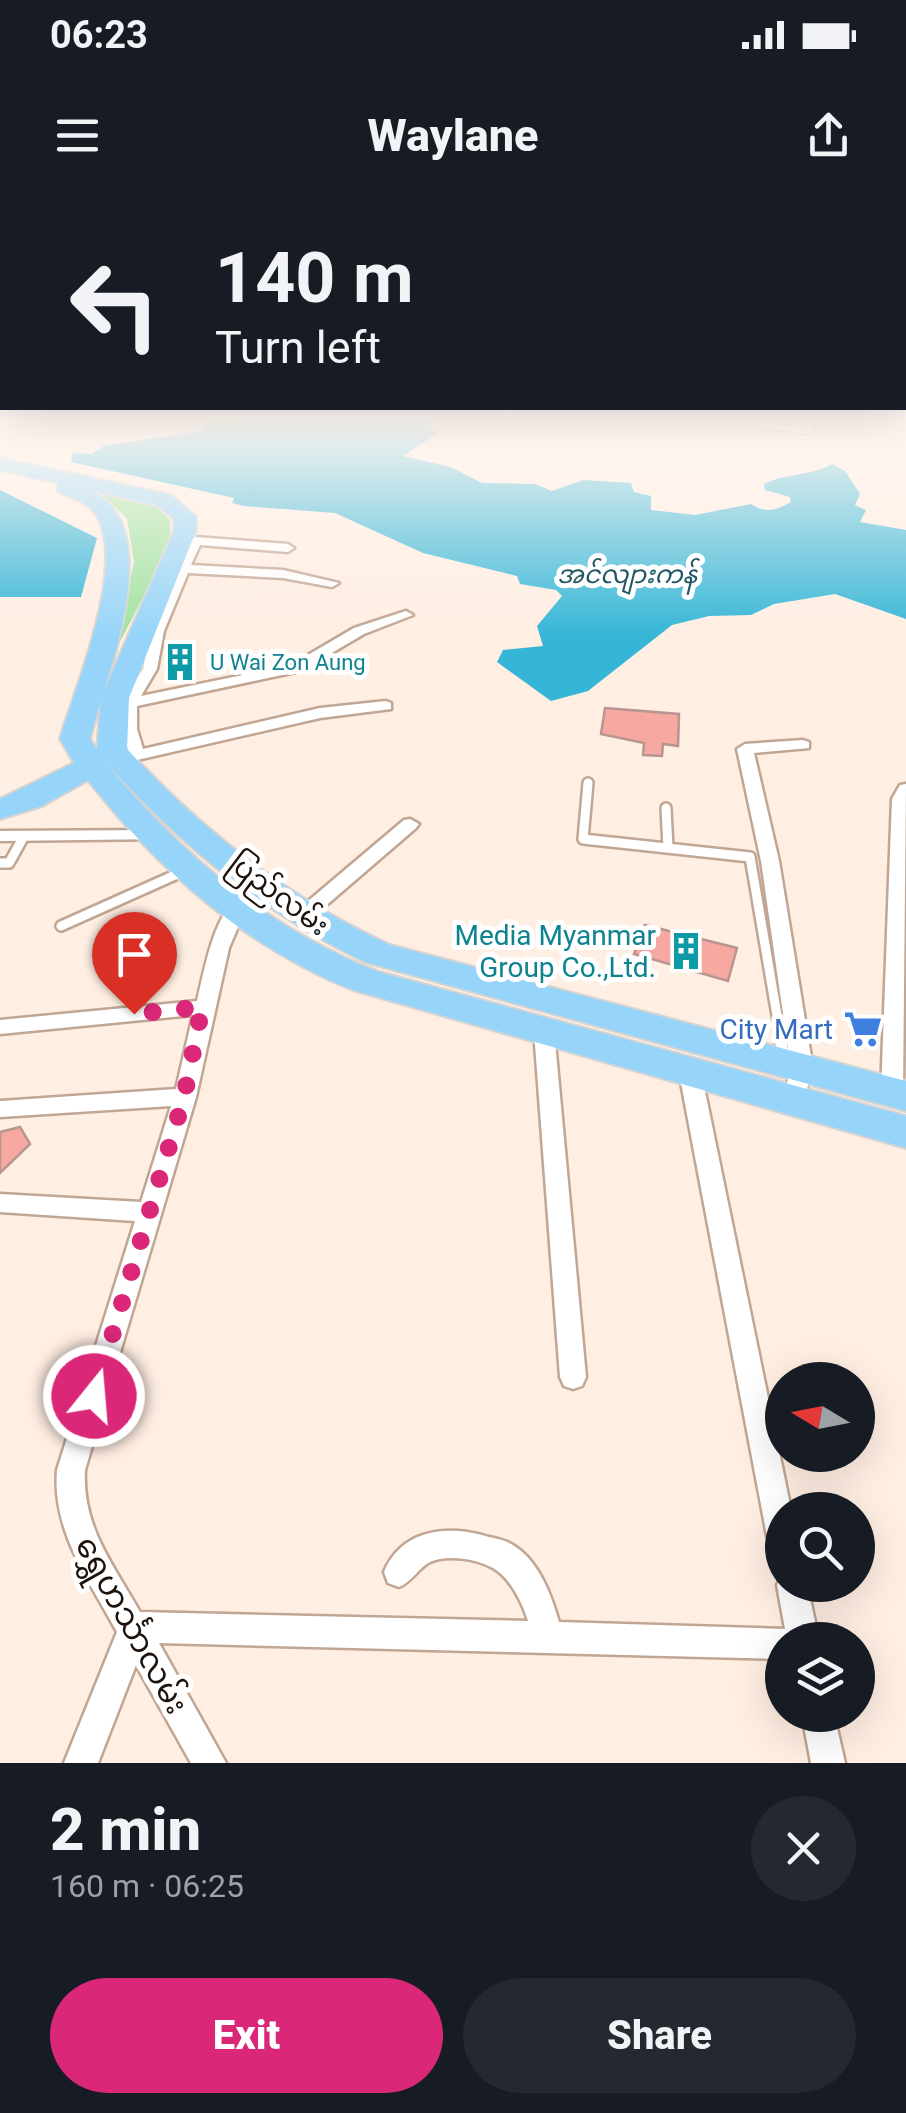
<!DOCTYPE html>
<meta charset="utf-8">
<style>
body{margin:0;font-family:Roboto,"Noto Sans Myanmar",sans-serif;background:#242831;color:#f1f3f6;height:100vh;display:flex;flex-direction:column;font-size:38px;white-space:nowrap}
*{box-sizing:border-box;margin:0}
p{font-size:32px;color:#9ea1a6}
.icon{flex:none;width:55px;height:55px;fill:none;stroke:currentColor;stroke-width:2;stroke-linecap:round;stroke-linejoin:round}
.map{position:relative;height:1563px;overflow:hidden}
.sheet{display:flex;flex-direction:column;background:#171b24;flex:1}
.sheet>*{flex:none}
.top-card{position:absolute;left:0px;top:0px;width:908px;height:210px;box-shadow:0 10px 40px #0002;background:#171b24;color:#f1f3f6;overflow:hidden}
.needle{width:65px;rotate:280deg}
.controls{position:absolute;left:765px;top:1162px;display:grid;gap:20px}
.controls a{display:grid;place-items:center;width:110px;height:110px;border-radius:50%;background:#171b24;box-shadow:0 10px 40px #0002;font-size:50px}
.pin{position:absolute;display:grid;place-items:center;width:85px;height:85px;color:#fff;margin:-102px -42px;border-radius:50% 50% 50% 0;rotate:-45deg;box-shadow:0 0 10px #0007}
.pin .icon{rotate:45deg}
.me{position:absolute;width:110px;margin:-55px;rotate:17deg;stroke-linejoin:round;filter:drop-shadow(0 0 8px #0008)}
.turn{display:flex;align-items:center;gap:35px;height:210px;padding:0 50px;font-size:45px}
.turn .icon{width:130px;height:130px;stroke-width:2.5}
.turn b{display:block;font-size:70px;line-height:85px}
.round{display:grid;place-items:center;flex:none;width:105px;height:105px;border-radius:52px;background:#242831}
.summary{display:flex;align-items:center;justify-content:space-between;height:170px;padding:0 50px}
h1{font-size:60px;font-weight:800;line-height:75px}
.button{display:flex;gap:20px;margin-top:auto;padding:20px 50px}
.button a{flex:1;height:115px;border-radius:60px;background:#db2777;color:#fff;font-size:40px;font-weight:800;line-height:115px;text-align:center}
.button a+a{background:#242831;color:#f1f3f6}
.status{display:flex;justify-content:space-between;align-items:center;height:70px;padding:0 50px;background:#171b24;direction:ltr}
.status svg{height:28px;fill:currentColor}
header{display:flex;justify-content:space-between;align-items:center;height:130px;padding:0 50px;background:#171b24;font-size:45px;font-weight:800}
.map>svg:first-child{display:block}
.green{fill:#a0e3a1}
.water{fill:#36b6d7}
.building{fill:#f6a8a1;stroke:#b79591;stroke-width:2.5}
.lines{fill:none;stroke-linecap:round;stroke-linejoin:round}
.lane-far2-casing{stroke:#c1a693;stroke-width:9}
.lane-far1-casing{stroke:#c1a693;stroke-width:14}
.lane-casing{stroke:#c1a693;stroke-width:16}
.street-casing{stroke:#c1a693;stroke-width:5}
.highway-casing{stroke:#d6d4d3;stroke-width:4}
.lane-far2{stroke:#fff;stroke-width:6}
.lane-far1{stroke:#fff;stroke-width:9}
.lane{stroke:#fff;stroke-width:11}
.street{fill:#fff;fill-rule:evenodd}
.highway{fill:#96d5f9;fill-rule:evenodd}
.route{stroke:#db2777;stroke-width:18;stroke-dasharray:0 32.4}
.labels{text-anchor:middle;stroke-width:10;stroke-linejoin:round;paint-order:stroke}
.far-culture-label{font-size:22px;fill:#0d838f;stroke:#fff;text-anchor:start}
.far-water-label{font-size:25px;font-style:italic;fill:#235664;stroke:#fff}
.street-label{font-size:28px;fill:#1c120b;stroke:#fff}
.culture-label{font-size:28px;fill:#0d838f;stroke:#fff;text-anchor:end}
.shop-label{font-size:28px;fill:#366cbe;stroke:#fff;text-anchor:end}
.near-street-label{font-size:32px;fill:#1c120b;stroke:#fff}
</style>
<div class="status"><b>06:23</b><svg viewBox="0 0 49 12"><path d="M0 12V9h3v3zM5 12V6h3v6zM10 12V3h3v9zM15 12V0h3v12zM26 1h20v11H26zM47 4h2v5h-2z"/></svg></div>
<header><svg class="icon" aria-label="menu" viewBox="0 0 24 24"><path d="M4 6h16M4 12h16M4 18h16"/></svg>Waylane<svg class="icon" aria-label="share" viewBox="0 0 24 24"><path d="M12 15V3M7 8l5-5 5 5M5 13v7h14v-7"/></svg></header>
<div class="map">
<svg width="906" height="1563" viewBox="0 0 906 1563">
<rect width="100%" height="100%" fill="#ffeee2"/>
<path class="green" d="M 100,292 L 151,303 L 170,320 L 171,344 L 114,453 L 134,362 L 127,319 Z"/>
<path class="water" d="M 204,217 L 448,217 L 433,222 L 431,229 L 438,233 L 403,256 L 451,267 L 482,283 L 535,284 L 552,291 L 583,280 L 631,283 L 634,292 L 651,296 L 651,310 L 695,315 L 751,304 C 766,314 776,310 791,302 L 790,297 L 765,290 L 764,284 C 787,273 810,276 832,264 L 845,271 L 860,294 L 855,305 L 866,310 L 860,322 L 906,330 L 906,419 L 835,394 L 774,404 L 751,415 L 709,416 L 672,425 L 588,491 L 551,501 L 497,462 L 503,450 L 543,446 L 537,426 L 562,396 L 556,390 L 520,384 L 517,376 L 423,353 L 335,313 L 244,306 L 232,303 L 234,298 L 71,262 L 73,253 L 92,254 L 104,246 L 200,231 L 207,227 Z
M 0,290 L 97,338 L 81,397 L 0,397 Z"/>
<path class="building" d="M 605,508 L 679,514 L 678,546 L 663,544 L 662,556 L 643,555 L 644,543 L 601,534 Z
M 645,725 L 737,748 L 728,781 L 634,754 Z
M 20,927 L 30,944 L 0,973 L 0,932 Z"/>
<g class="lines">
<g class="lane-far2-casing">
<path id="lane-far2" d="M 700,217 L 809,231 L 816,217"/>
</g>
<g class="lane-far1-casing">
<path id="lane-far1" d="M 588,583 L 583,639 L 750,657 L 780,833
M 666,608 L 668,648
M 0,663 L 9,663 L 24,636
M 61,726 L 184,671"/>
</g>
<g class="lane-casing">
<path id="lane" d="M 779,831 L 784,859"/>
</g>
<g class="street-casing">
<path id="street" d="M 195,337 L 288,344 L 294,348 L 288,352 L 200,345 L 191,365 L 283,370 L 339,383 L 332,387 L 283,378 L 188,373 L 164,431 L 157,469 L 141,496 L 291,465 L 354,428 L 406,411 L 413,415 L 364,434 L 301,471 L 137,506 L 137,529 L 143,549 L 320,508 L 386,501 L 391,503 L 391,509 L 320,518 L 137,560 L 131,558 L 121,529 L 121,503 L 143,469 L 150,431 L 175,372 L 169,368 L 179,364 L 189,341 Z
M 803,540 L 809,542 L 809,548 L 754,553 L 779,661 L 813,869 L 801,907 L 785,907 L 782,901 L 791,869 L 761,661 L 737,549 L 745,544 Z
M 906,584 L 903,892 L 900,898 L 884,898 L 881,892 L 892,599 L 900,585 Z
M 410,619 L 419,624 L 416,628 L 308,721 L 294,721 L 292,717 L 294,713 L 404,620 Z
M 159,630 L 165,631 L 168,635 L 165,639 L 0,641 L 0,631 Z
M 237,702 L 246,708 L 229,748 L 196,897 L 85,1270 C 82,1327 113,1364 140,1412 L 528,1421 C 523,1404 510,1377 493,1368 C 477,1359 447,1354 430,1362 C 418,1368 412,1382 399,1387 L 388,1383 L 384,1372 C 401,1331 443,1325 482,1335 C 491,1338 503,1339 511,1344 C 538,1359 551,1394 559,1422 L 785,1429 L 777,1385 L 782,1374 L 782,1385 L 807,1385 L 819,1440 L 782,1440 L 782,1459 L 159,1443 L 226,1563 L 191,1563 L 136,1465 L 98,1563 L 64,1563 L 117,1432 C 89,1380 52,1331 57,1270 L 135,1021 L 0,1012 L 0,994 L 141,1002 L 171,906 L 0,917 L 0,901 L 176,889 L 193,815 L 0,834 L 0,820 L 197,801 C 203,777 214,712 237,702 Z
M 544,824 L 554,831 L 586,1177 L 582,1186 L 573,1189 L 564,1186 L 560,1177 L 534,831 Z
M 690,864 L 698,867 L 701,872 L 791,1310 L 782,1310 L 782,1351 L 772,1346 L 767,1336 L 679,872 L 682,867 Z
M 802,1515 L 834,1515 L 845,1563 L 811,1563 Z"/>
</g>
<g class="highway-casing">
<path id="highway" d="M 0,258 L 171,295 L 196,317 L 196,331 L 129,498 L 127,549 C 202,631 290,699 390,745 L 906,881 L 906,911 L 365,762 C 264,713 176,642 102,558 C 176,650 268,730 379,772 L 906,916 L 906,948 L 353,790 C 247,748 157,669 88,580 L 42,606 L 0,619 L 0,599 L 74,563 L 60,539 C 74,490 137,344 87,305 C 79,299 67,296 58,292 L 58,283 L 0,270 ZM 90,290 L 156,305 L 174,319 L 174,331 L 101,498 L 97,550 L 90,539 C 105,477 170,328 90,290 Z"/>
</g>
<use href="#lane-far2" class="lane-far2"/>
<use href="#lane-far1" class="lane-far1"/>
<use href="#lane" class="lane"/>
<use href="#street" class="street"/>
<use href="#highway" class="highway"/>
</g>
<linearGradient id="sky" x2="0" y2="1"><stop stop-color="#61b5e1"/><stop offset="0.5" stop-color="#fff7f2"/><stop offset="1" stop-color="#fff7f2" stop-opacity="0"/></linearGradient>
<rect width="906" height="436" fill="url(#sky)"/>
<g class="lines">
<path class="route" d="M 94,1196 L 184,897 L 202,807 L 134,814"/>
</g>
<defs>
<g id="building-bare" transform="scale(3)"><path d="M-4-6H4V6H1V3H-1V6H-4ZM-2.5-4.3h1.7v1.8h-1.7ZM.8-4.3h1.7v1.8H.8ZM-2.5-1h1.7V.8h-1.7ZM.8-1h1.7V.8H.8Z" fill="#0f9aa8" stroke="#fff" stroke-width="2.5" paint-order="stroke"/></g>
<g id="supermarket-bare" transform="scale(3)"><path d="M-6-5.5h2.5l.6 2H6L4.5 2H-2.5L-4.4-4H-6ZM-1.5 3.2a1.3 1.3 0 1 0 .1 0ZM3 3.2a1.3 1.3 0 1 0 .1 0Z" fill="#3f7fe0" stroke="#fff" stroke-width="2.5" paint-order="stroke"/></g>
</defs>
<g fill-rule="evenodd">
<use href="#building-bare" x="180" y="462"/>
<use href="#building-bare" x="686" y="751"/>
<use href="#supermarket-bare" x="863" y="829"/>
</g>
<g class="labels">
<g class="far-culture-label">
<text x="210" y="470">U Wai Zon Aung</text>
</g>
<g class="far-water-label">
<text x="627" y="383">အင်လျားကန်</text>
</g>
<g class="street-label">
<text transform="translate(279 694) rotate(37)" y="10">ပြည်လမ်း</text>
</g>
<g class="culture-label">
<text x="656" y="745">Media Myanmar<tspan x="656" dy="32">Group Co.,Ltd.</tspan></text>
</g>
<g class="shop-label">
<text x="833" y="839">City Mart</text>
</g>
<g class="near-street-label">
<text transform="translate(132 1425) rotate(61)" y="11">ရွှေဟင်္သာလမ်း</text>
</g>
</g>
</svg>
<div class="controls">
<a><svg class="needle" viewBox="-14 -14 28 28"><path d="M0-13l5 13h-10z" fill="#e53935"/><path d="M0 13l5-13h-10z" fill="#9ea1a6"/></svg></a>
<a><svg class="icon" aria-label="search" viewBox="0 0 24 24"><circle cx="10" cy="10" r="6"/><path d="M15 15l6 6"/></svg></a>
<a><svg class="icon" aria-label="layers" viewBox="0 0 24 24"><path d="M12 4l9 5-9 5-9-5zM3 14l9 5 9-5"/></svg></a>
</div>
<div class="pin" style="left:134px;top:814px;background:#d93025"><svg class="icon" aria-label="arrive" viewBox="0 0 24 24"><path d="M6 21V4h12l-3 4 3 4H6"/></svg></div>
<svg class="me" style="left:94px;top:1196px" viewBox="-20 -20 40 40"><circle r="17" fill="#db2777" stroke="#fff" stroke-width="3"/><path d="M0-11L8 9 0 5-8 9z" fill="#fff"/></svg>
<div class="top-card">
<div class="turn"><svg class="icon" aria-label="left" viewBox="0 0 24 24"><path d="M17 20v-9H6M10 6l-5 5 5 5"/></svg><div><b>140 m</b>Turn left</div></div>
</div>
</div>
<section class="sheet">
<div class="summary"><div><h1>2 min</h1><p>160 m · 06:25</p></div><a class="round"><svg class="icon" aria-label="close" viewBox="0 0 24 24"><path d="M6 6l12 12M18 6L6 18"/></svg></a></div>
<div class="button"><a>Exit</a><a>Share</a></div>
</section>
